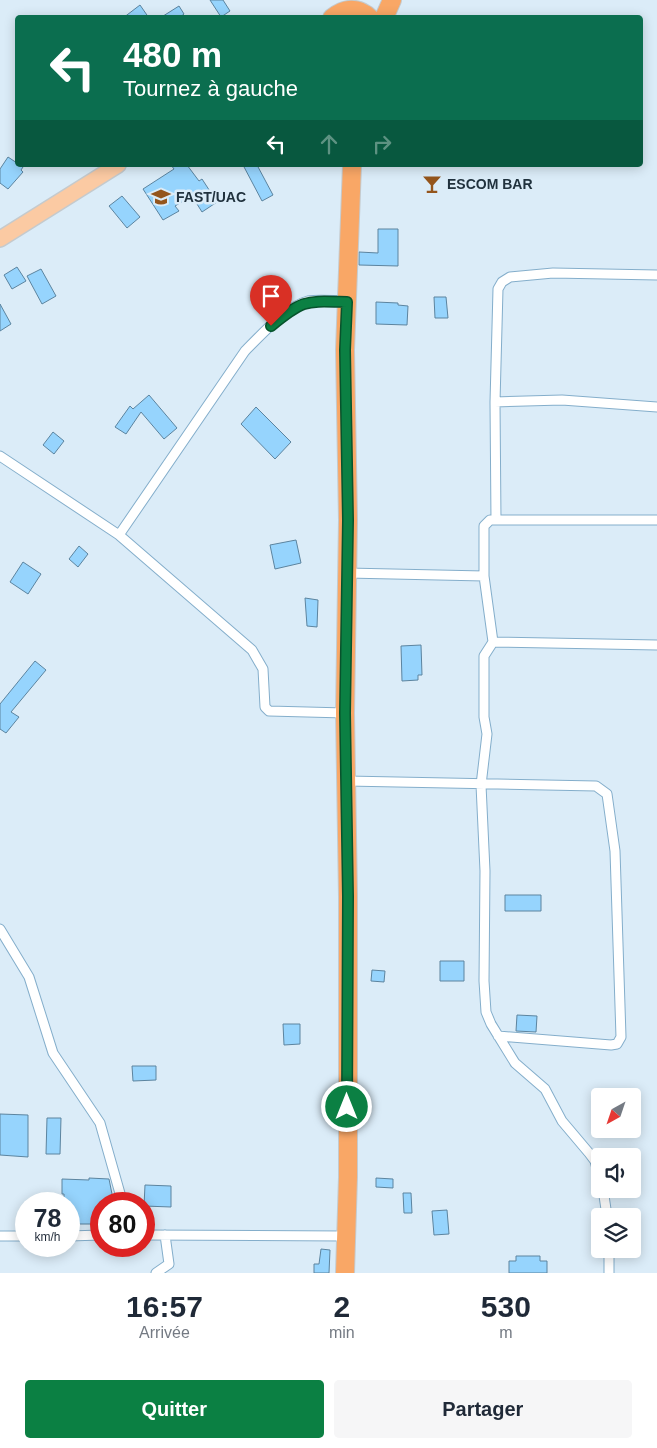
<!DOCTYPE html>
<html lang="fr">
<meta charset="utf-8">
<style>
body{margin:0;font-family:Arial,sans-serif;background:#f6f6f7;color:#1f2937;height:100vh;display:flex;flex-direction:column;font-size:19px;white-space:nowrap}
*{box-sizing:border-box;margin:0}
p{font-size:16px;color:#747a83}
.icon{flex:none;width:28px;height:28px;fill:none;stroke:currentColor;stroke-width:2;stroke-linecap:round;stroke-linejoin:round}
.map{position:relative;height:1273px;overflow:hidden}
.panel{display:flex;flex-direction:column;background:#fff;flex:1}
.panel>*{flex:none}
.hud{position:absolute;left:15px;top:15px;width:628px;height:152px;border-radius:5px;box-shadow:0 2px 12px #0003;background:#0b6e4f;color:#fff;overflow:hidden}
.needle{width:32px;rotate:220deg}
.fabs{position:absolute;left:591px;top:1088px;display:grid;gap:10px}
.fabs a{display:grid;place-items:center;width:50px;height:50px;border-radius:5px;background:#fff;box-shadow:0 2px 12px #0003;font-size:25px}
.speed{position:absolute;left:15px;top:1192px;display:flex;gap:10px;font-size:25px;font-weight:700;text-align:center}
.speed>*{display:grid;place-content:center;width:65px;height:65px;border-radius:50%;background:#fff;box-shadow:0 2px 12px #0003;line-height:1}
.speed small{font-size:12px;font-weight:400}
.speed .limit{border:8px solid #d22;background:#fff;color:#111}
.pin{position:absolute;display:grid;place-items:center;width:42px;height:42px;color:#fff;margin:-51px -21px;border-radius:50% 50% 50% 0;rotate:-45deg;box-shadow:0 0 5px #0007}
.pin .icon{rotate:45deg}
.me{position:absolute;width:55px;margin:-28px;rotate:0deg;stroke-linejoin:round;filter:drop-shadow(0 0 4px #0008)}
.turn{display:flex;align-items:center;gap:18px;height:105px;padding:0 25px;font-size:22px}
.turn .icon{width:65px;height:65px;stroke-width:2.5}
.turn b{display:block;font-size:35px;line-height:42px}
.lanes{display:flex;align-items:center;height:48px;padding:0 25px;background:#0003;justify-content:center;gap:25px;direction:ltr}
.lanes .off{opacity:.35}
.eta{display:flex;justify-content:space-evenly;align-items:center;height:85px;text-align:center}
.eta b{font-size:30px;font-weight:600;line-height:35px}
.primary-button{display:flex;gap:10px;margin-top:auto;padding:10px 25px}
.primary-button a{flex:1;height:58px;border-radius:5px;background:#0b8043;color:#fff;font-size:20px;font-weight:600;line-height:58px;text-align:center}
.primary-button a+a{background:#f6f6f7;color:#1f2937}
.map>svg:first-child{display:block}
.building{fill:#96d4fd;stroke:#5c849f}
.lines{fill:none;stroke-linecap:round;stroke-linejoin:round}
.street-casing{stroke:#84aecb;stroke-width:11}
.primary-casing{stroke:#c5cacd;stroke-width:18}
.highway-casing{stroke:#c5cacd;stroke-width:20}
.street{stroke:#fff;stroke-width:9}
.primary{stroke:#fbcaa3;stroke-width:15}
.highway{stroke:#f9a766;stroke-width:18}
.route-casing{stroke:#07532c;stroke-width:12}
.route{stroke:#0b8043;stroke-width:9}
.labels{text-anchor:middle;stroke-width:5;stroke-linejoin:round;paint-order:stroke}
.poi-label{font-size:14px;font-weight:bold;fill:#21323e;stroke:#dbecf8;text-anchor:start}
</style>
<div class="map">
<svg width="657" height="1273" viewBox="0 0 657 1273">
<rect width="100%" height="100%" fill="#dbecf8"/>
<path class="building" d="M 210,0 L 223,0 L 230,11 L 221,17 Z
M 140,5 L 149,18 L 123,18 Z
M 179,6 L 184,14 L 179,18 L 160,18 Z
M 8,157 L 23,167 L 21,170 L 23,172 L 8,189 L 0,183 L 0,169 Z
M 171,165 L 187,165 L 199,181 L 202,179 L 217,202 L 202,212 L 192,196 L 175,206 L 179,211 L 163,220 L 143,189 L 174,169 Z
M 243,165 L 257,165 L 273,195 L 262,201 Z
M 122,196 L 140,217 L 127,228 L 109,206 Z
M 378,229 L 398,229 L 398,266 L 359,265 L 359,252 L 378,253 Z
M 17,267 L 26,281 L 12,289 L 4,275 Z
M 41,269 L 56,296 L 42,304 L 27,276 Z
M 280,289 L 284,307 L 272,311 L 267,292 Z
M 434,297 L 446,297 L 448,318 L 435,318 Z
M 376,302 L 398,303 L 398,305 L 408,306 L 407,325 L 376,324 Z
M 0,304 L 11,324 L 0,331 Z
M 149,395 L 177,428 L 164,439 L 141,412 L 126,434 L 115,427 L 130,406 L 133,409 Z
M 256,407 L 291,442 L 275,459 L 241,424 Z
M 53,432 L 64,441 L 54,454 L 43,445 Z
M 296,540 L 301,563 L 275,569 L 270,545 Z
M 79,546 L 88,554 L 78,567 L 69,559 Z
M 23,562 L 41,574 L 28,594 L 10,582 Z
M 305,598 L 318,600 L 317,627 L 307,626 Z
M 421,645 L 422,675 L 418,675 L 418,680 L 402,681 L 401,646 Z
M 35,661 L 46,670 L 11,712 L 19,717 L 6,733 L 0,729 L 0,704 Z
M 505,895 L 541,895 L 541,911 L 505,911 Z
M 440,961 L 464,961 L 464,981 L 440,981 Z
M 372,970 L 385,971 L 384,982 L 371,981 Z
M 517,1015 L 537,1016 L 536,1032 L 516,1031 Z
M 283,1024 L 300,1024 L 300,1044 L 284,1045 Z
M 132,1066 L 156,1066 L 156,1080 L 133,1081 Z
M 0,1114 L 28,1115 L 28,1157 L 0,1155 Z
M 47,1118 L 61,1118 L 60,1154 L 46,1154 Z
M 89,1178 L 109,1179 L 114,1204 L 101,1204 L 101,1224 L 77,1224 L 77,1228 L 69,1228 L 69,1204 L 64,1204 L 64,1194 L 62,1194 L 62,1179 L 89,1180 Z
M 376,1178 L 393,1179 L 393,1188 L 376,1187 Z
M 145,1185 L 171,1186 L 171,1207 L 144,1206 Z
M 403,1193 L 411,1193 L 412,1213 L 404,1213 Z
M 447,1210 L 449,1234 L 434,1235 L 432,1211 Z
M 321,1249 L 330,1250 L 329,1273 L 314,1273 L 314,1264 L 319,1264 Z
M 516,1256 L 540,1256 L 540,1261 L 547,1261 L 547,1273 L 509,1273 L 509,1261 L 516,1261 Z"/>
<g class="lines">
<g class="street-casing">
<path id="street" d="M 495,402 L 562,400 L 657,407
M 0,456 L 119,535 L 252,650 L 263,669 L 265,707 L 269,711 L 345,713
M 496,520 L 495,402 L 498,289 L 502,282 L 510,277 L 553,273 L 657,275
M 119,535 L 245,351 C 260,336 287,306 308,301 C 320,299 334,301 347,301
M 347,573 L 484,576 L 484,526 L 490,520 L 657,520
M 484,576 L 493,642 L 484,656 L 484,717 L 487,734 L 481,785 L 485,871 L 484,981 L 486,1012 L 491,1024 L 515,1063 L 545,1089 L 562,1121 L 589,1153 L 595,1161 L 600,1179
M 493,642 L 657,645
M 347,781 L 596,786 L 607,794 L 615,851 L 621,1037 L 617,1044 L 611,1045 L 498,1036
M 0,929 L 29,977 L 53,1053 L 100,1123 L 123,1204
M 603,1189 L 607,1216
M 144,1235 L 345,1236
M 0,1236 L 26,1236
M 69,1236 L 101,1235
M 609,1249 L 609,1273
M 156,1273 L 169,1264 L 165,1235"/>
</g>
<g class="primary-casing">
<path id="primary" d="M 0,239 L 118,165"/>
</g>
<g class="highway-casing">
<path id="highway" d="M 332,18 C 344,8 358,6 370,18
M 384,18 L 392,0
M 345,1273 L 348,1177 L 348,896 L 345,713 L 348,520 L 345,350 L 352,165"/>
</g>
<use href="#street" class="street"/>
<use href="#primary" class="primary"/>
<use href="#highway" class="highway"/>
</g>
<g class="lines">
<g class="route-casing">
<path id="route" d="M 271,326 C 304,299 305,301 347,302 L 345,350 L 348,520 L 345,713 L 348,896 L 347,1107"/>
</g>
<use href="#route" class="route"/>
</g>
<defs>
<g id="bar-bare" transform="scale(1.5)"><path d="M-6-5H6L.8 .8V4.5H3.5V6h-7V4.5H-.8V.8Z" fill="#94551c" stroke="#dbecf8" stroke-width="2.5" paint-order="stroke"/></g>
<g id="university-bare" transform="scale(1.5)"><path d="M0-5L7-2L0 1L-7-2ZM-4 1L0 2.5L4 1V4Q0 6-4 4Z" fill="#94551c" stroke="#dbecf8" stroke-width="2.5" paint-order="stroke"/></g>
</defs>
<g fill-rule="evenodd">
<use href="#bar-bare" x="432" y="184"/>
<use href="#university-bare" x="161" y="197"/>
</g>
<g class="labels">
<g class="poi-label">
<text x="447" y="189">ESCOM BAR</text>
<text x="176" y="202">FAST/UAC</text>
</g>
</g>
</svg>
<div class="fabs">
<a><svg class="needle" viewBox="-14 -14 28 28"><path d="M0-13l5 13h-10z" fill="#e53935"/><path d="M0 13l5-13h-10z" fill="#747a83"/></svg></a>
<a><svg class="icon" aria-label="sound" viewBox="0 0 24 24"><path d="M4 9h4l5-4v14l-5-4H4zM17 9q2 3 0 6"/></svg></a>
<a><svg class="icon" aria-label="layers" viewBox="0 0 24 24"><path d="M12 4l9 5-9 5-9-5zM3 14l9 5 9-5"/></svg></a>
</div>
<div class="speed"><div>78<small>km/h</small></div><div class="limit">80</div></div>
<div class="pin" style="left:271px;top:326px;background:#d93025"><svg class="icon" aria-label="arrive" viewBox="0 0 24 24"><path d="M6 21V4h12l-3 4 3 4H6"/></svg></div>
<svg class="me" style="left:347px;top:1107px" viewBox="-20 -20 40 40"><circle r="17" fill="#0b8043" stroke="#fff" stroke-width="3"/><path d="M0-11L8 9 0 5-8 9z" fill="#fff"/></svg>
<div class="hud">
<div class="turn"><svg class="icon" aria-label="left" viewBox="0 0 24 24"><path d="M17 20v-9H6M10 6l-5 5 5 5"/></svg><div><b>480 m</b>Tournez à gauche</div></div>
<div class="lanes"><svg class="icon" aria-label="left" viewBox="0 0 24 24"><path d="M17 20v-9H6M10 6l-5 5 5 5"/></svg><svg class="icon off" aria-label="ahead" viewBox="0 0 24 24"><path d="M12 20V5M6 11l6-6 6 6"/></svg><svg class="icon off" aria-label="right" viewBox="0 0 24 24"><path d="M7 20v-9h11M14 6l5 5-5 5"/></svg></div>
</div>
</div>
<section class="panel">
<div class="eta">
<div><b>16:57</b><p>Arrivée</p></div>
<div><b>2</b><p>min</p></div>
<div><b>530</b><p>m</p></div>
</div>
<div class="primary-button"><a>Quitter</a><a>Partager</a></div>
</section>
